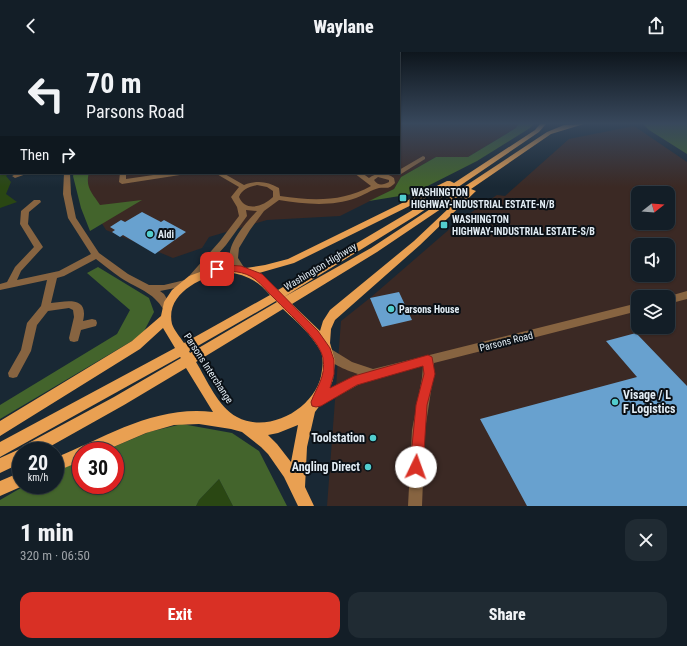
<!DOCTYPE html>
<meta charset="utf-8">
<style>
body{margin:0;font-family:"Roboto Condensed",sans-serif;background:#202b33;color:#f1f3f6;height:100vh;display:flex;flex-direction:column;font-size:15px;white-space:nowrap}
*{box-sizing:border-box;margin:0}
p{font-size:13px;color:#9da2a7}
.icon{flex:none;width:22px;height:22px;fill:none;stroke:currentColor;stroke-width:2;stroke-linecap:round;stroke-linejoin:round}
.map{position:relative;height:454px;overflow:hidden}
.drawer{display:flex;flex-direction:column;background:#131e27;flex:1}
.drawer>*{flex:none}
.banner{position:absolute;left:0px;top:0px;width:400px;height:122px;box-shadow:0 1px 3px #0004,0 0 0 1px #323c44;background:#131e27;color:#f1f3f6;overflow:hidden}
.needle{width:26px;rotate:73deg}
.fabs{position:absolute;left:631px;top:134px;display:grid;gap:8px}
.fabs a{display:grid;place-items:center;width:44px;height:44px;border-radius:8px;background:#131e27;box-shadow:0 1px 3px #0004,0 0 0 1px #323c44;font-size:20px}
.speed{position:absolute;left:12px;top:390px;display:flex;gap:8px;font-size:20px;font-weight:700;text-align:center}
.speed>*{display:grid;place-content:center;width:52px;height:52px;border-radius:50%;background:#131e27;box-shadow:0 1px 3px #0004,0 0 0 1px #323c44;line-height:1}
.speed small{font-size:10px;font-weight:400}
.speed .limit{border:6px solid #d22;background:#fff;color:#111}
.pin{position:absolute;display:grid;place-items:center;width:34px;height:34px;color:#fff;margin:-17px;border-radius:8px;box-shadow:0 2px 6px #0006}
.me{position:absolute;width:44px;margin:-22px;rotate:3deg;stroke-linejoin:round;filter:drop-shadow(0 0 3px #0008)}
.turn{display:flex;align-items:center;gap:14px;height:84px;padding:0 20px;font-size:18px}
.turn .icon{width:52px;height:52px;stroke-width:2.5}
.turn b{display:block;font-size:28px;line-height:34px}
.then{display:flex;align-items:center;height:38px;padding:0 20px;background:#0003;gap:8px;font-size:15px}
.round{display:grid;place-items:center;flex:none;width:42px;height:42px;border-radius:12px;background:#202b33}
.headline{display:flex;align-items:center;justify-content:space-between;height:68px;padding:0 20px}
h1{font-size:24px;font-weight:800;line-height:30px}
.action{display:flex;gap:8px;margin-top:auto;padding:8px 20px}
.action a{flex:1;height:46px;border-radius:12px;background:#d93025;color:#fff;font-size:16px;font-weight:800;line-height:46px;text-align:center}
.action a+a{background:#202b33;color:#f1f3f6}
header{display:flex;justify-content:space-between;align-items:center;height:52px;padding:0 20px;background:#131e27;font-size:18px;font-weight:800}
.map>svg:first-child{display:block}
.industrial{fill:#3b2924;fill-rule:evenodd}
.green{fill:#2a4713}
.forest{fill:#43642c}
.building{fill:#68a1cf}
.lines{fill:none;stroke-linecap:round;stroke-linejoin:round}
.minor{fill:#876441;fill-rule:evenodd}
.major{fill:#e9a052;fill-rule:evenodd}
.route{fill:#d93025;stroke:#8d1f18}
.poi-dot{fill:#52cdce;stroke:#0a1016;stroke-width:1.5}
.labels{text-anchor:middle;stroke-width:4;stroke-linejoin:round;paint-order:stroke}
.poi-label{font-size:10px;font-weight:bold;fill:#e2ecf4;stroke:#0a1016;text-anchor:start}
.street-label{font-size:10px;fill:#e2ecf4;stroke:#0a1016}
.near-poi-label{font-size:12px;font-weight:bold;fill:#e2ecf4;stroke:#0a1016;text-anchor:end}
</style>
<header><svg class="icon" aria-label="back" viewBox="0 0 24 24"><path d="M15 5l-7 7 7 7"/></svg>Waylane<svg class="icon" aria-label="share" viewBox="0 0 24 24"><path d="M12 15V3M7 8l5-5 5 5M5 13v7h14v-7"/></svg></header>
<div class="map">
<svg width="687" height="454" viewBox="0 0 687 454">
<rect width="100%" height="100%" fill="#192834"/>
<path class="industrial" d="M 399,72 L 518,72 L 516,76 L 468,105 L 436,105 L 401,125 L 394,137 L 340,164 L 267,168 L 209,185 L 202,196 L 173,206 L 106,178 L 91,154 L 87,129 L 89,121 L 399,121 Z
M 634,74 L 687,110 L 687,454 L 327,454 L 341,269 L 370,246 L 460,168 L 497,143 L 505,144 L 569,87 ZM 638,141 L 668,141 L 668,171 L 638,171 ZM 638,193 L 668,193 L 668,223 L 638,223 ZM 638,245 L 668,245 L 668,275 L 638,275 Z"/>
<path class="green" d="M 0,117 L 1,121 L 8,122 L 6,124 L 11,130 L 6,142 L 17,150 L 0,156 Z
M 219,427 L 233,454 L 196,454 L 199,448 Z"/>
<path class="forest" d="M 518,72 L 534,72 L 530,76 L 477,109 L 412,142 L 369,149 L 394,137 L 401,125 L 436,105 L 468,105 L 516,76 Z
M 643,72 L 687,72 L 687,102 L 649,78 Z
M 74,121 L 89,121 C 85,135 92,141 100,153 L 142,148 L 90,179 L 81,156 L 73,124 Z
M 98,215 L 149,246 L 154,260 L 142,283 L 0,367 L 0,353 L 117,282 L 130,258 L 87,221 Z
M 182,372 L 232,381 L 259,399 L 287,454 L 233,454 L 219,427 L 199,448 L 196,454 L 0,454 L 0,448 L 26,433 L 55,433 L 55,420 L 81,408 L 81,433 L 115,433 L 115,399 L 104,399 L 149,380 Z"/>
<path class="building" d="M 142,160 L 161,170 L 164,168 L 186,180 L 155,202 L 123,183 L 120,185 L 112,180 L 115,178 L 110,175 L 121,168 L 125,170 Z
M 399,240 L 412,268 L 382,275 L 370,246 Z
M 636,281 L 687,334 L 687,454 L 527,454 L 480,367 L 637,325 L 606,289 Z"/>
<g class="lines">
<path class="minor" d="M 0,72 L 1,72 L 0,76 Z
M 0,83 L 1,83 L 1,87 L 0,87 Z
M 423,104 L 425,105 L 425,107 L 401,122 L 399,123 L 396,121 L 399,121 L 399,118 Z
M 18,121 L 29,121 L 15,126 L 12,124 Z
M 64,121 L 70,121 L 71,142 L 76,166 L 99,201 L 128,222 L 149,233 L 164,233 L 185,228 L 188,229 L 190,231 L 188,233 L 185,234 L 160,239 L 164,242 L 172,255 L 170,258 L 164,258 C 152,239 138,237 121,226 C 112,220 104,213 96,207 L 64,224 L 57,226 L 51,251 C 67,249 89,244 83,269 L 92,267 L 96,268 L 97,271 L 96,274 L 81,278 L 78,289 L 74,290 L 70,289 L 69,286 L 74,265 L 73,258 L 69,256 L 48,259 L 37,273 L 31,299 L 17,325 L 13,326 L 9,325 L 8,321 L 21,298 L 27,271 L 41,254 L 47,228 L 0,238 L 0,232 L 7,230 L 15,215 L 34,195 L 20,172 L 21,159 L 34,148 L 40,148 L 41,150 L 29,160 L 28,172 L 43,195 L 21,219 L 17,228 L 59,219 L 91,202 L 68,166 L 63,142 Z
M 120,121 L 126,121 L 126,127 L 167,121 L 183,121 L 180,123 L 122,132 L 119,130 Z
M 215,121 L 223,121 L 244,133 C 257,128 267,129 279,136 L 280,144 C 313,149 342,150 371,134 L 354,121 L 362,121 L 369,126 C 377,120 386,120 394,126 L 395,131 C 388,138 387,135 379,136 C 373,137 362,144 356,146 C 331,155 304,152 279,148 L 264,159 L 250,178 L 239,196 L 238,206 L 245,217 L 241,220 C 237,219 234,216 232,212 C 222,196 247,170 257,159 L 246,158 L 247,164 L 226,193 L 196,227 L 190,227 L 189,225 L 190,223 L 220,189 L 239,164 L 237,155 L 231,145 L 239,135 ZM 378,125 L 389,128 L 389,130 C 383,133 378,134 374,128 ZM 257,133 L 267,135 L 273,139 L 273,145 C 263,155 245,160 239,145 C 242,137 249,135 257,133 Z
M 687,239 L 687,247 L 668,252 L 668,245 L 666,245 Z
M 638,251 L 638,259 L 434,311 L 433,326 L 425,378 L 422,454 L 408,454 L 412,378 L 422,326 L 423,314 L 373,327 L 358,333 L 316,356 L 312,354 L 310,350 L 312,346 L 358,322 C 346,318 327,311 321,299 L 322,296 L 326,294 L 352,310 L 373,317 Z"/>
<path class="major" d="M 540,72 L 546,72 L 539,80 L 417,163 L 284,245 L 371,196 L 547,80 L 564,73 L 584,72 L 551,82 L 471,137 L 476,139 L 420,193 L 335,268 L 331,277 L 330,291 L 335,309 L 333,328 L 326,345 L 315,360 L 307,395 L 305,435 L 314,454 L 298,454 L 284,425 L 268,402 L 261,395 L 242,380 L 231,377 L 199,372 L 174,373 L 146,381 L 104,399 L 81,399 L 81,409 L 55,420 L 55,406 C 106,385 155,353 213,360 L 186,316 L 124,353 L 42,399 L 21,399 L 21,411 L 0,421 L 0,406 L 22,396 L 23,394 L 114,345 L 181,306 L 180,305 L 0,405 L 0,390 L 175,296 L 163,276 L 140,297 L 0,384 L 0,369 L 132,289 L 161,264 L 164,250 L 172,238 L 189,224 L 200,220 L 225,212 L 246,216 L 265,213 L 288,207 L 447,129 L 450,129 L 454,131 L 535,78 ZM 446,136 L 411,159 L 278,238 L 259,221 L 294,211 ZM 466,140 L 414,189 L 330,258 L 323,269 L 320,279 L 292,252 L 377,200 ZM 225,220 C 245,222 257,228 270,243 L 184,291 C 180,285 174,278 172,272 C 165,241 202,225 225,220 ZM 276,249 L 277,250 L 190,301 L 189,299 ZM 283,257 C 297,270 312,283 321,300 C 323,305 323,313 322,318 C 319,354 270,383 237,365 C 218,355 207,328 196,310 ZM 298,373 L 291,410 L 277,392 L 268,383 L 278,381 Z
M 21,420 L 21,433 L 25,433 L 0,444 L 0,429 Z"/>
</g>
<linearGradient id="sky" x2="0" y2="1"><stop stop-color="#0e161d"/><stop offset="0.53" stop-color="#38485c"/><stop offset="1" stop-color="#38485c" stop-opacity="0"/></linearGradient>
<rect width="687" height="135" fill="url(#sky)"/>
<path class="route" d="M 225,213 L 241,214 L 262,222 L 318,279 L 330,296 L 334,308 L 334,322 L 330,336 L 354,324 L 428,303 L 432,305 L 435,322 L 427,353 L 423,415 L 421,420 L 416,422 L 412,420 L 410,415 L 416,353 L 424,322 L 423,314 L 357,333 L 321,354 L 316,355 L 312,354 L 311,350 C 317,334 326,325 323,306 C 319,287 289,262 275,247 C 268,241 262,232 255,227 C 244,219 230,218 217,221 L 213,217 L 214,215 Z"/>
<g class="poi-dot">
<rect x="399" y="142" width="8" height="8" rx="2"/>
<rect x="440" y="169" width="8" height="8" rx="2"/>
<circle cx="150" cy="182" r="4"/>
<circle cx="391" cy="257" r="4"/>
<circle cx="615" cy="350" r="4"/>
<circle cx="373" cy="386" r="4"/>
<circle cx="368" cy="415" r="4"/>
</g>
<g class="labels">
<g class="poi-label">
<text x="411" y="144">WASHINGTON<tspan x="411" dy="12">HIGHWAY-INDUSTRIAL ESTATE-N/B</tspan></text>
<text x="452" y="171">WASHINGTON<tspan x="452" dy="12">HIGHWAY-INDUSTRIAL ESTATE-S/B</tspan></text>
<text x="158" y="186">Aldi</text>
<text x="399" y="261">Parsons House</text>
</g>
<g class="street-label">
<text transform="translate(320 214) rotate(-31)" y="4">Washington Highway</text>
<text transform="translate(506 289) rotate(-14)" y="4">Parsons Road</text>
<text transform="translate(209 316) rotate(57)" y="4">Parsons Interchange</text>
</g>
<g class="near-poi-label">
<text x="623" y="347" text-anchor="start">Visage / L<tspan x="623" dy="14">F Logistics</tspan></text>
<text x="365" y="390">Toolstation</text>
<text x="360" y="419">Angling Direct</text>
</g>
</g>
</svg>
<div class="fabs">
<a><svg class="needle" viewBox="-14 -14 28 28"><path d="M0-13l5 13h-10z" fill="#e53935"/><path d="M0 13l5-13h-10z" fill="#9da2a7"/></svg></a>
<a><svg class="icon" aria-label="sound" viewBox="0 0 24 24"><path d="M4 9h4l5-4v14l-5-4H4zM17 9q2 3 0 6"/></svg></a>
<a><svg class="icon" aria-label="layers" viewBox="0 0 24 24"><path d="M12 4l9 5-9 5-9-5zM3 14l9 5 9-5"/></svg></a>
</div>
<div class="speed"><div>20<small>km/h</small></div><div class="limit">30</div></div>
<div class="pin" style="left:217px;top:217px;background:#d93025"><svg class="icon" aria-label="arrive" viewBox="0 0 24 24"><path d="M6 21V4h12l-3 4 3 4H6"/></svg></div>
<svg class="me" style="left:416px;top:415px" viewBox="-20 -20 40 40"><circle r="19" fill="#fff"/><path d="M0-13L10 11 0 6-10 11z" fill="#d93025"/></svg>
<div class="banner">
<div class="turn"><svg class="icon" aria-label="left" viewBox="0 0 24 24"><path d="M17 20v-9H6M10 6l-5 5 5 5"/></svg><div><b>70 m</b>Parsons Road</div></div>
<div class="then">Then<svg class="icon" aria-label="right" viewBox="0 0 24 24"><path d="M7 20v-9h11M14 6l5 5-5 5"/></svg></div>
</div>
</div>
<section class="drawer">
<div class="headline"><div><h1>1 min</h1><p>320 m · 06:50</p></div><a class="round"><svg class="icon" aria-label="close" viewBox="0 0 24 24"><path d="M6 6l12 12M18 6L6 18"/></svg></a></div>
<div class="action"><a>Exit</a><a>Share</a></div>
</section>
